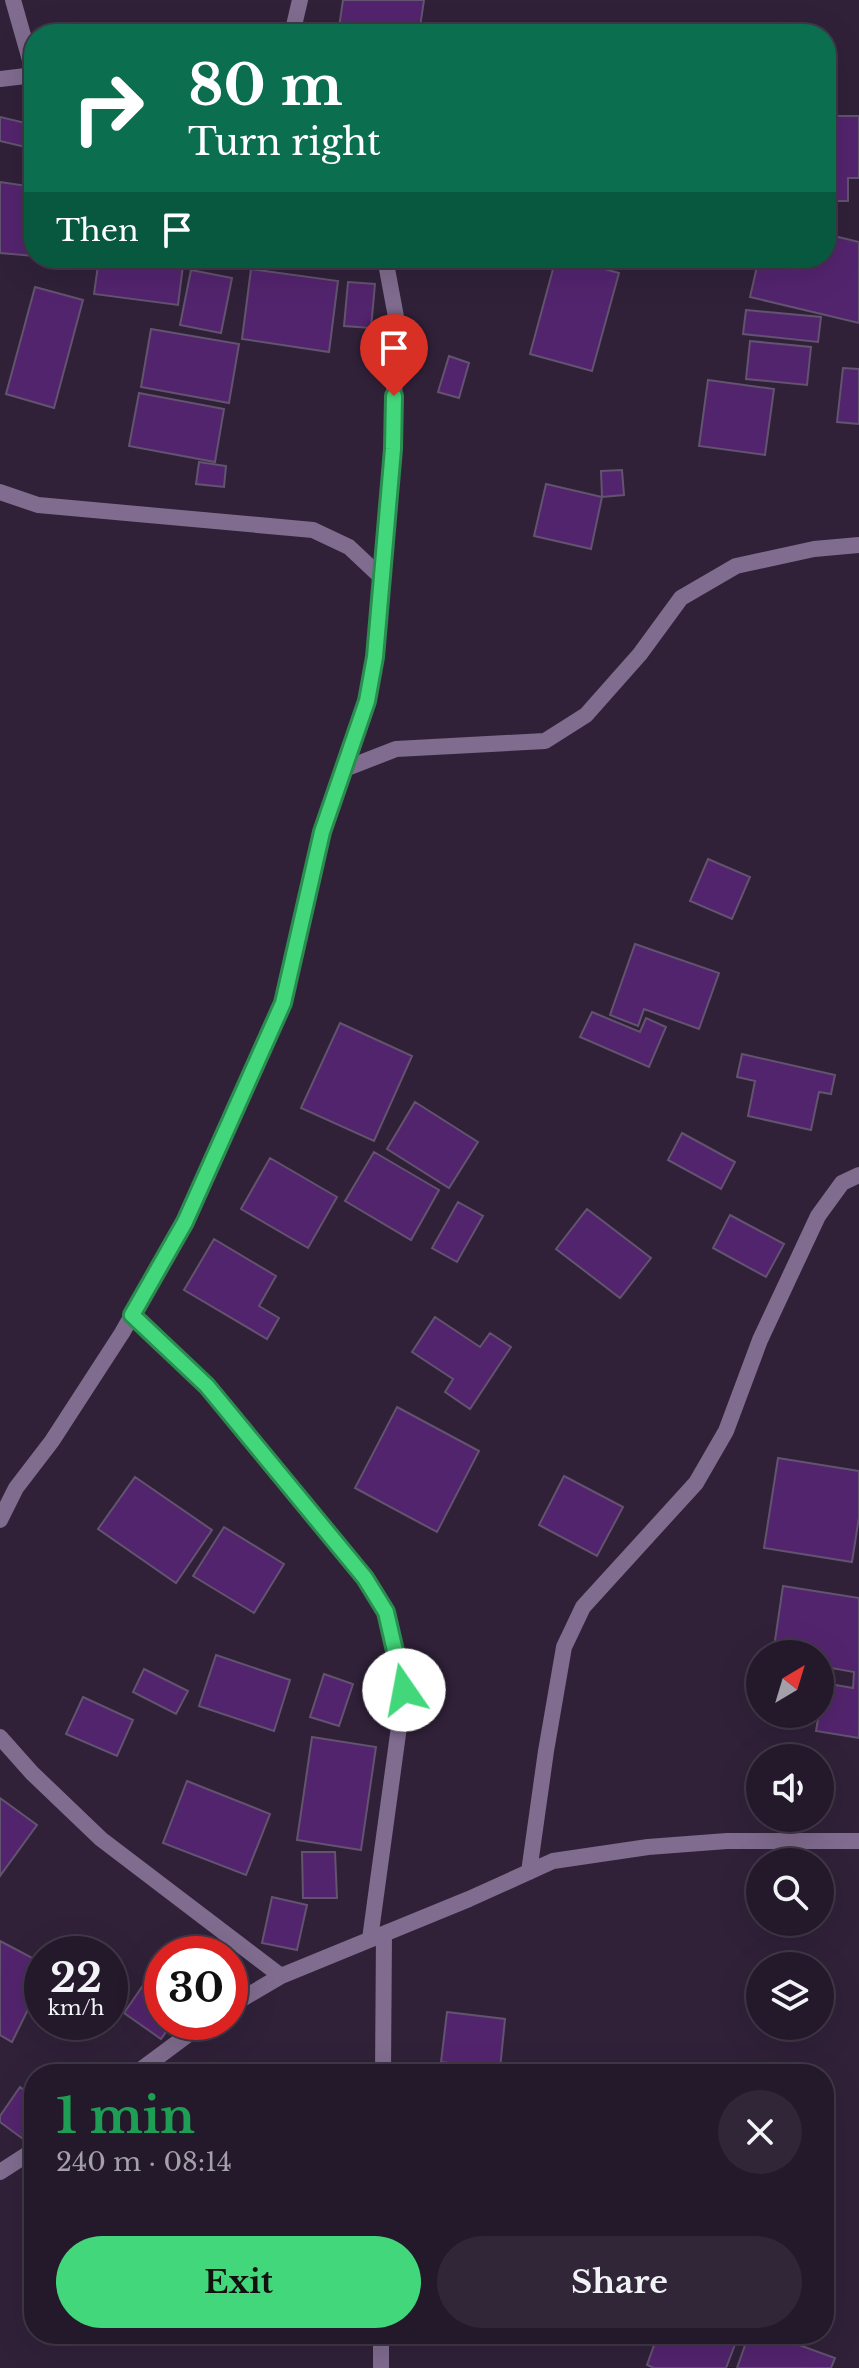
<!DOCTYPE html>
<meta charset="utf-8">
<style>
body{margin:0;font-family:"Libre Baskerville",serif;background:#302637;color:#f1f3f6;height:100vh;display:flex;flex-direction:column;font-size:30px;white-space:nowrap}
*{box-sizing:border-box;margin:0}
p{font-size:26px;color:#a3a0a9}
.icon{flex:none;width:44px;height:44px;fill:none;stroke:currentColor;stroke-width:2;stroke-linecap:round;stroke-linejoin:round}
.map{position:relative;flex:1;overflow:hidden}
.panel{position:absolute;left:24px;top:2064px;width:810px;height:280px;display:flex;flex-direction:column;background:#24192b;border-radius:32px;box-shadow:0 8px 32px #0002,0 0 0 2px #413847}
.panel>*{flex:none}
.hud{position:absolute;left:24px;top:24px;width:812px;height:244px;border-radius:32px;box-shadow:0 8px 32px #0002,0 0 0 2px #413847;background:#0b6e4f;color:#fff;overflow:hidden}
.needle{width:52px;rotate:38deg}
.fabs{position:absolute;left:746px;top:1640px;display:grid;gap:16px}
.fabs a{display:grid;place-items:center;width:88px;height:88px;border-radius:50%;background:#24192b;box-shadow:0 8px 32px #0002,0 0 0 2px #413847;font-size:40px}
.speed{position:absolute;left:24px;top:1936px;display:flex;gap:16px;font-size:40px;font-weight:700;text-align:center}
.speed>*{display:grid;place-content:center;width:104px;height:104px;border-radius:50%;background:#24192b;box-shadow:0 8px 32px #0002,0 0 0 2px #413847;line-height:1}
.speed small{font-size:20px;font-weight:400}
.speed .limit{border:12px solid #d22;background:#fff;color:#111}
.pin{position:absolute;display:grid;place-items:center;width:68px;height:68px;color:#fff;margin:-82px -34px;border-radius:50% 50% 50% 0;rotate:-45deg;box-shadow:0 0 8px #0007}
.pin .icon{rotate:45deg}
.me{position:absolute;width:88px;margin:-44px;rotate:348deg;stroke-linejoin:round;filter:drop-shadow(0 0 6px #0008)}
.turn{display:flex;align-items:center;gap:28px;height:168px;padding:0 32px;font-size:36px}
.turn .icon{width:104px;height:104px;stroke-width:2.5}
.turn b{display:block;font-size:56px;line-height:68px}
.then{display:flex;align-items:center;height:76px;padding:0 32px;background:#0003;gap:16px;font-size:30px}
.round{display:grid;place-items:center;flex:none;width:84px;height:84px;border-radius:42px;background:#302637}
.headline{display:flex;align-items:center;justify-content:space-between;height:136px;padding:0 32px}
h1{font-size:48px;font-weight:700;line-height:60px;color:#1e9e55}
.primary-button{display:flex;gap:16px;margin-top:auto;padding:16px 32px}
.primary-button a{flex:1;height:92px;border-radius:48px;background:#42d77b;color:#111;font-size:32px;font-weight:700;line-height:92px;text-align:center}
.primary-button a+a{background:#302637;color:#f1f3f6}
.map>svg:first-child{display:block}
.building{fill:#53246e;stroke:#62536e;stroke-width:2}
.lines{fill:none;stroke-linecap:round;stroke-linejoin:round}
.street{stroke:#806c8f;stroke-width:16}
.route-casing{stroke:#2b8c50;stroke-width:20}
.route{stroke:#42d77b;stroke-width:14}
</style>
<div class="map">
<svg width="859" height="2368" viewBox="0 0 859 2368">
<rect width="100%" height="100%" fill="#302139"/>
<path class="building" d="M 343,0 L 424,0 L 419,34 L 338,34 Z
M 826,80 L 835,80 L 834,116 L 859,116 L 859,178 L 848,178 L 848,201 L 826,201 Z
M 0,117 L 34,125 L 34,149 L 0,141 Z
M 0,182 L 34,187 L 34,256 L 0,253 Z
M 826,234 L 859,242 L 859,323 L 750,297 L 759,258 L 826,258 Z
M 99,258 L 184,258 L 178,305 L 94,294 Z
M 556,258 L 565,258 L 619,273 L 592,371 L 530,354 Z
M 628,258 L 672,258 L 669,268 Z
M 251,269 L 338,281 L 329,352 L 242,339 Z
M 191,270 L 232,278 L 221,333 L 180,325 Z
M 348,282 L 375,284 L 371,328 L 344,326 Z
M 35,287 L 83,300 L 54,408 L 6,394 Z
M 746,310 L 821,317 L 818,342 L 743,334 Z
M 151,329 L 239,344 L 229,403 L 141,387 Z
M 750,341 L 811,347 L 807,385 L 746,379 Z
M 449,356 L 469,363 L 459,398 L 438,392 Z
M 843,368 L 859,369 L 859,424 L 837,422 Z
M 708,380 L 774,389 L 765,455 L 699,446 Z
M 139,393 L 224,409 L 215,462 L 129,446 Z
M 199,462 L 226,466 L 224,487 L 196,484 Z
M 622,470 L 624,495 L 602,497 L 601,471 Z
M 546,484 L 602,497 L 591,549 L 534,536 Z
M 708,859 L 750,877 L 732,919 L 690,901 Z
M 635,944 L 719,973 L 699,1029 L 644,1009 L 638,1026 L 610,1015 Z
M 592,1012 L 640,1032 L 646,1018 L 666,1027 L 649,1067 L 580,1037 Z
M 340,1023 L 412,1056 L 374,1141 L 301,1108 Z
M 742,1054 L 835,1075 L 831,1094 L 819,1092 L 811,1130 L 748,1116 L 755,1081 L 737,1077 Z
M 415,1102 L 478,1142 L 449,1188 L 387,1149 Z
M 682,1133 L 735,1162 L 721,1189 L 668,1160 Z
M 374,1152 L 439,1190 L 411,1240 L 345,1201 Z
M 270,1158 L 337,1197 L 308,1248 L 241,1209 Z
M 458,1202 L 483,1216 L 457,1262 L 432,1248 Z
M 587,1209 L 651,1258 L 620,1298 L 556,1249 Z
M 730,1215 L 784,1244 L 766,1277 L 713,1248 Z
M 214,1239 L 276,1276 L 259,1306 L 279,1318 L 267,1339 L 184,1290 Z
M 435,1317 L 480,1347 L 490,1333 L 511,1347 L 470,1409 L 445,1392 L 453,1379 L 412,1352 Z
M 397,1407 L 479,1451 L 437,1532 L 355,1488 Z
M 778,1458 L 859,1471 L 859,1517 L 852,1562 L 764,1548 Z
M 564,1476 L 623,1507 L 597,1556 L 539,1525 Z
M 135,1477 L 212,1530 L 176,1583 L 98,1529 Z
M 224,1527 L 284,1564 L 254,1613 L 193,1576 Z
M 783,1586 L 859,1598 L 859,1738 L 816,1731 L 824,1683 L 853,1688 L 854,1672 L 820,1666 L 820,1654 L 773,1654 Z
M 216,1655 L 290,1680 L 274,1731 L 199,1706 Z
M 144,1669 L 188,1691 L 176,1714 L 133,1692 Z
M 324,1674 L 353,1684 L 339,1726 L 310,1717 Z
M 83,1697 L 133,1720 L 117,1756 L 66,1734 Z
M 312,1737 L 376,1747 L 361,1850 L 297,1840 Z
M 187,1781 L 270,1814 L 246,1875 L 163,1843 Z
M 0,1798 L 37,1825 L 0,1876 Z
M 302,1852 L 335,1852 L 337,1898 L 303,1898 Z
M 272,1897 L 307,1905 L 297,1950 L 262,1943 Z
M 0,1941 L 42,1963 L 42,1981 L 12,2042 L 0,2035 Z
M 144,1984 L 162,1997 L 162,2022 L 173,2022 L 161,2039 L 124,2013 Z
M 447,2012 L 505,2019 L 500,2069 L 441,2062 Z
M 20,2087 L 34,2097 L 34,2147 L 0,2122 L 0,2116 Z
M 658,2334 L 739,2334 L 726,2368 L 654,2368 L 647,2365 Z
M 749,2334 L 769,2334 L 835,2358 L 831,2368 L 737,2368 Z"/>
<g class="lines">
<path class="street" d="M 13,0 L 34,74
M 292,34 L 300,0
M 0,79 L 34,75
M 0,492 L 38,505 L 313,530 L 349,547 L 382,578
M 342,770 L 396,749 L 545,741 L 586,715 L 640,654 L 681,598 L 736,566 L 814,549 L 859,545
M 132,1315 L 207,1386 L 365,1578 L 386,1612 L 404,1690 L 370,1939
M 0,1520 L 16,1488 L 52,1441 L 122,1333 L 185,1222 L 283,1003 L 322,832 L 367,701 L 375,657 L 393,449 L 396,317 L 385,258
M 0,1737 L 32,1773 L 101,1839 L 281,1976
M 529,1872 L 546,1751 L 564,1647 L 583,1607 L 696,1483 L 726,1431 L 760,1340 L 818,1216 L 842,1183 L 859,1175
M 230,2006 L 281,1976 L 469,1899 L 553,1861 L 648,1847 L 727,1841 L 859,1841
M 135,2074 L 205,2022
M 383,2074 L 384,1934
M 0,2172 L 34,2150
M 381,2368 L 381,2334"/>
</g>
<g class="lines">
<g class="route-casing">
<path id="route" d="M 394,396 L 393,449 L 375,657 L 367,701 L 322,832 L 283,1003 L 185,1222 L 132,1315 L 207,1386 L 365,1578 L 386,1612 L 404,1690"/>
</g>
<use href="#route" class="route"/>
</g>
</svg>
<div class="fabs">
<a><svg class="needle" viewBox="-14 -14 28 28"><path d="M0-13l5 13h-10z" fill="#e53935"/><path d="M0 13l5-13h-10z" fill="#a3a0a9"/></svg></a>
<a><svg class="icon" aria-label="sound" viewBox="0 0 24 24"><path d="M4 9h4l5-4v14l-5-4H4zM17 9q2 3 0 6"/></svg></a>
<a><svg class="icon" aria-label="search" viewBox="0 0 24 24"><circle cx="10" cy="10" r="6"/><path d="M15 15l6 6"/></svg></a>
<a><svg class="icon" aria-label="layers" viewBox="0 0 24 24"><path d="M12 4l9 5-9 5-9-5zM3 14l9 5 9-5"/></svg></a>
</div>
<div class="speed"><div>22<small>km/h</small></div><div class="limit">30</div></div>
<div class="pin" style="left:394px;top:396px;background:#d93025"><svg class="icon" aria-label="arrive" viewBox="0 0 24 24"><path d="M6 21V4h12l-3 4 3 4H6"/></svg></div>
<svg class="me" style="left:404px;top:1690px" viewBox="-20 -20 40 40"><circle r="19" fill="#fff"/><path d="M0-13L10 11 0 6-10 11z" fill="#42d77b"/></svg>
<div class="hud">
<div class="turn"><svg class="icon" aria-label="right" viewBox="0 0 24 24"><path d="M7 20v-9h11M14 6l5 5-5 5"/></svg><div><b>80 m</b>Turn right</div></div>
<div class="then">Then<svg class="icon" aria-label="arrive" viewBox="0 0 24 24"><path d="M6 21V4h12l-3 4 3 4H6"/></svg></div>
</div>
<section class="panel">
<div class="headline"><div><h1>1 min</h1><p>240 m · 08:14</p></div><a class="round"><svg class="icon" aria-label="close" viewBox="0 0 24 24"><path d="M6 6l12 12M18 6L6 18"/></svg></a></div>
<div class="primary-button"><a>Exit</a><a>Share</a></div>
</section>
</div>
